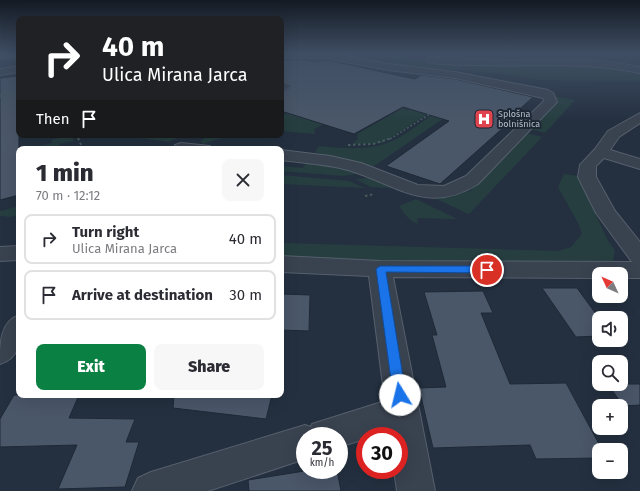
<!DOCTYPE html>
<meta charset="utf-8">
<style>
body{margin:0;font-family:"Fira Sans",sans-serif;background:#f7f7f7;color:#2b2b33;height:100vh;display:flex;flex-direction:column;font-size:15px;white-space:nowrap}
*{box-sizing:border-box;margin:0}
p{font-size:13px;color:#7c7c81}
.icon{flex:none;width:22px;height:22px;fill:none;stroke:currentColor;stroke-width:2;stroke-linecap:round;stroke-linejoin:round}
.map{position:relative;flex:1;overflow:hidden}
.details{position:absolute;left:16px;top:146px;width:268px;height:252px;display:flex;flex-direction:column;background:#fff;border-radius:8px;box-shadow:0 4px 16px #0002}
.details>*{flex:none}
.hud{position:absolute;left:16px;top:16px;width:268px;height:122px;border-radius:8px;box-shadow:0 4px 16px #0002;background:#202124;color:#fff;overflow:hidden}
.needle{width:26px;rotate:314deg}
.controls{position:absolute;left:592px;top:267px;display:grid;gap:8px}
.controls a{display:grid;place-items:center;width:36px;height:36px;border-radius:8px;background:#fff;box-shadow:0 4px 16px #0002;font-size:20px}
.speed{position:absolute;left:296px;top:427px;display:flex;gap:8px;font-size:20px;font-weight:700;text-align:center}
.speed>*{display:grid;place-content:center;width:52px;height:52px;border-radius:50%;background:#fff;box-shadow:0 4px 16px #0002;line-height:1}
.speed small{font-size:10px;font-weight:400}
.speed .limit{border:6px solid #d22;background:#fff;color:#111}
.pin{position:absolute;display:grid;place-items:center;width:34px;height:34px;color:#fff;margin:-17px;border:2px solid #fff;border-radius:50%;box-shadow:0 1px 4px #0007}
.me{position:absolute;width:44px;margin:-22px;rotate:351deg;stroke-linejoin:round;filter:drop-shadow(0 0 3px #0008)}
.turn{display:flex;align-items:center;gap:14px;height:84px;padding:0 20px;font-size:18px}
.turn .icon{width:52px;height:52px;stroke-width:2.5}
.turn b{display:block;font-size:28px;line-height:34px}
.then{display:flex;align-items:center;height:38px;padding:0 20px;background:#0003;gap:8px;font-size:15px}
.round{display:grid;place-items:center;flex:none;width:42px;height:42px;border-radius:8px;background:#f7f7f7}
.overview{display:flex;align-items:center;justify-content:space-between;height:68px;padding:0 20px}
h1{font-size:24px;font-weight:800;line-height:30px}
.button{display:flex;gap:8px;margin-top:auto;padding:8px 20px}
.button a{flex:1;height:46px;border-radius:8px;background:#0b8043;color:#fff;font-size:16px;font-weight:800;line-height:46px;text-align:center}
.button a+a{background:#f7f7f7;color:#2b2b33}
ul{padding:0;list-style:none}
li{display:flex;align-items:center;gap:12px;height:50px;margin:0 8px 6px;padding:0 12px;border:2px solid #e1e1e2;border-radius:8px}
li div{flex:1}
li b{display:block;font-size:15px}
li em{font-style:normal}
.map>svg:first-child{display:block}
.green{fill:#263e40}
.building{fill:#4a5769;stroke:#1f2936}
.lines{fill:none;stroke-linecap:round;stroke-linejoin:round}
.minor-casing{stroke:#56606d;stroke-width:2}
.major-casing{stroke:#424b58;stroke-width:2}
.path-far1{stroke:#455b5d;stroke-width:1.5;stroke-dasharray:2 2;stroke-linecap:butt}
.path{stroke:#455b5d;stroke-width:2;stroke-dasharray:2.5 2.5;stroke-linecap:butt}
.minor{fill:#39424f;fill-rule:evenodd}
.major{fill:#57616f;fill-rule:evenodd}
.route{fill:#1a73e8;stroke:#114b97}
.labels{text-anchor:middle;stroke-width:4;stroke-linejoin:round;paint-order:stroke}
.far-poi-label{font-size:9px;fill:#b5bdca;stroke:#1d2734;text-anchor:start}
</style>
<div class="map">
<svg width="640" height="491" viewBox="0 0 640 491">
<rect width="100%" height="100%" fill="#243040"/>
<path class="green" d="M 337,54 L 393,54 L 422,60 L 456,61 L 550,62 L 640,71 L 640,81 L 538,80 L 503,74 L 379,64 Z
M 336,92 L 324,124 L 314,129 L 315,134 L 281,131 L 281,116 Z
M 552,96 L 575,100 L 545,133 L 530,129 Z
M 403,108 L 408,110 L 411,108 L 428,114 L 382,143 L 352,144 L 358,139 L 357,134 Z
M 432,115 L 444,118 L 370,169 L 315,152 L 319,146 C 342,148 368,151 390,142 C 405,136 418,124 432,115 Z
M 526,133 L 542,137 L 470,213 L 468,214 L 433,197 L 449,196 L 470,191 Z
M 61,135 L 71,135 L 74,141 L 59,144 L 61,148 L 58,149 L 22,149 L 22,147 L 32,146 L 33,147 L 52,143 L 51,140 L 62,137 Z
M 155,135 L 184,135 L 168,142 L 141,138 Z
M 207,135 L 231,135 L 203,144 L 201,141 Z
M 307,162 L 340,167 L 358,174 L 342,176 L 281,171 L 281,166 L 303,168 Z
M 564,174 L 578,176 L 608,241 L 615,250 L 613,261 L 601,266 L 281,261 L 281,243 L 558,251 L 571,247 L 582,234 L 579,225 L 558,187 Z
M 281,175 L 349,181 L 365,188 L 281,184 Z
M 369,178 L 394,188 L 371,187 L 355,179 Z
M 416,199 L 457,219 L 417,218 L 418,224 C 409,221 404,213 399,206 Z
M 19,206 L 19,215 L 10,217 L 0,216 L 0,211 Z"/>
<path class="building" d="M 281,60 L 302,60 L 315,62 L 326,60 L 415,79 L 421,75 L 455,79 L 533,97 L 510,118 L 513,119 L 440,184 L 386,166 L 449,121 L 403,107 L 354,134 L 281,111 L 281,93 L 292,86 L 281,80 Z
M 19,76 L 19,195 L 0,200 L 0,78 Z
M 542,288 L 577,288 L 599,318 L 599,336 L 576,337 Z
M 483,291 L 493,313 L 481,313 L 510,384 L 566,383 L 599,444 L 599,458 L 536,459 L 530,445 L 433,448 L 419,388 L 446,387 L 432,335 L 437,335 L 424,292 Z
M 281,294 L 310,295 L 309,331 L 281,330 Z
M 608,384 L 640,384 L 640,405 L 623,406 Z
M 14,395 L 79,395 L 69,418 L 135,419 L 126,442 L 139,442 L 125,487 L 58,489 L 77,445 L 0,447 L 0,419 Z
M 174,395 L 272,395 L 266,419 L 173,408 Z
M 311,470 L 337,470 L 341,491 L 249,491 L 248,480 Z"/>
<g class="lines">
<g class="minor-casing">
<path id="minor" d="M 281,54 L 333,54 L 388,64 L 455,72 L 548,90 L 553,93 L 557,102 L 478,184 C 427,216 396,184 348,170 C 326,164 303,163 281,160 L 281,150 L 330,156 L 361,163 L 418,185 L 444,186 L 466,176 L 544,101 L 543,98 L 455,78 L 388,70 L 326,58 L 281,58 Z
M 431,57 C 458,58 485,60 511,60 C 556,59 596,58 640,67 L 640,73 C 584,61 533,67 476,65 C 461,64 443,66 428,62 L 426,60 L 428,58 Z
M 19,66 L 19,72 L 0,75 L 0,69 Z
M 281,81 L 291,86 L 281,92 Z
M 640,113 L 640,123 L 619,137 L 610,150 L 640,159 L 640,169 L 604,158 L 596,166 L 596,177 L 615,211 L 640,242 L 640,278 L 621,278 L 621,274 L 599,274 L 599,278 L 393,277 L 435,491 L 397,491 L 394,470 L 399,470 L 399,436 L 390,436 L 389,430 L 373,436 L 365,436 L 365,439 L 339,447 L 339,436 L 305,436 L 305,459 L 208,491 L 132,491 L 138,478 L 151,472 L 305,425 L 311,427 L 312,424 L 385,401 L 369,276 L 281,272 L 281,256 L 380,261 L 632,262 L 596,213 L 578,177 L 580,165 L 595,149 L 608,131 Z
M 181,143 L 210,146 L 212,149 L 174,149 L 175,145 Z
M 19,246 L 19,260 L 0,261 L 0,247 Z
M 19,315 C 19,336 24,356 0,364 C 0,343 0,322 19,315 Z"/>
</g>
<g class="major-casing">
<path id="major" d="M 0,54 L 19,54 L 19,58 L 0,59 Z"/>
</g>
<path class="path-far1" d="M 0,95 L 7,94
M 0,97 L 19,93
M 77,135 L 79,139
M 390,139 L 430,114"/>
<path class="path" d="M 78,138 L 83,149
M 348,145 L 373,144 L 392,138
M 365,196 L 374,194"/>
<use href="#minor" class="minor"/>
<use href="#major" class="major"/>
</g>
<linearGradient id="sky" x2="0" y2="1"><stop stop-color="#141a23"/><stop offset="0.44" stop-color="#3f4e64"/><stop offset="1" stop-color="#3f4e64" stop-opacity="0"/></linearGradient>
<rect width="640" height="122" fill="url(#sky)"/>
<path class="route" d="M 380,266 L 487,266 L 492,270 L 487,273 L 386,272 L 406,395 L 405,399 L 400,401 L 395,399 L 393,395 L 376,269 Z"/>
<defs>
<g id="hospital-square" transform="scale(1)"><rect x="-9" y="-9" width="18" height="18" rx="4" fill="#e0444e" stroke="#1d2734"/><path d="M-5-5h3v3.5h4V-5h3V5h-3V1.5h-4V5h-3Z" fill="#fff"/></g>
</defs>
<g fill-rule="evenodd">
<use href="#hospital-square" x="484" y="119"/>
</g>
<g class="labels">
<g class="far-poi-label">
<text x="498" y="117">Splošna<tspan x="498" dy="10">bolnišnica</tspan></text>
</g>
</g>
</svg>
<div class="controls">
<a><svg class="needle" viewBox="-14 -14 28 28"><path d="M0-13l5 13h-10z" fill="#e53935"/><path d="M0 13l5-13h-10z" fill="#7c7c81"/></svg></a>
<a><svg class="icon" aria-label="sound" viewBox="0 0 24 24"><path d="M4 9h4l5-4v14l-5-4H4zM17 9q2 3 0 6"/></svg></a>
<a><svg class="icon" aria-label="search" viewBox="0 0 24 24"><circle cx="10" cy="10" r="6"/><path d="M15 15l6 6"/></svg></a>
<a>+</a>
<a>−</a>
</div>
<div class="speed"><div>25<small>km/h</small></div><div class="limit">30</div></div>
<div class="pin" style="left:487px;top:270px;background:#d93025"><svg class="icon" aria-label="arrive" viewBox="0 0 24 24"><path d="M6 21V4h12l-3 4 3 4H6"/></svg></div>
<svg class="me" style="left:400px;top:395px" viewBox="-20 -20 40 40"><circle r="19" fill="#fff"/><path d="M0-13L10 11 0 6-10 11z" fill="#1a73e8"/></svg>
<div class="hud">
<div class="turn"><svg class="icon" aria-label="right" viewBox="0 0 24 24"><path d="M7 20v-9h11M14 6l5 5-5 5"/></svg><div><b>40 m</b>Ulica Mirana Jarca</div></div>
<div class="then">Then<svg class="icon" aria-label="arrive" viewBox="0 0 24 24"><path d="M6 21V4h12l-3 4 3 4H6"/></svg></div>
</div>
<section class="details">
<div class="overview"><div><h1>1 min</h1><p>70 m · 12:12</p></div><a class="round"><svg class="icon" aria-label="close" viewBox="0 0 24 24"><path d="M6 6l12 12M18 6L6 18"/></svg></a></div>
<ul>
<li><svg class="icon" aria-label="right" viewBox="0 0 24 24"><path d="M7 20v-9h11M14 6l5 5-5 5"/></svg><div><b>Turn right</b><p>Ulica Mirana Jarca</p></div><em>40 m</em></li>
<li><svg class="icon" aria-label="arrive" viewBox="0 0 24 24"><path d="M6 21V4h12l-3 4 3 4H6"/></svg><div><b>Arrive at destination</b></div><em>30 m</em></li>
</ul>
<div class="button"><a>Exit</a><a>Share</a></div>
</section>
</div>
